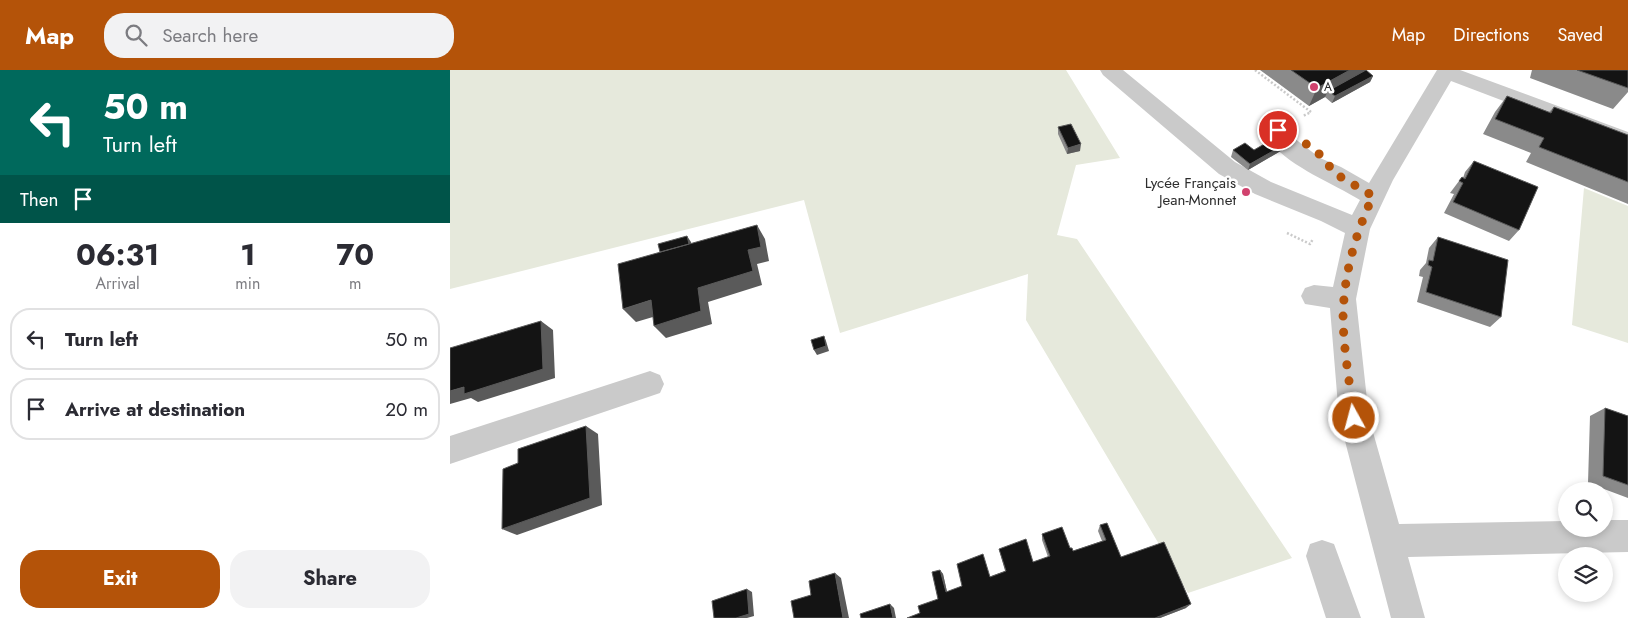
<!DOCTYPE html>
<meta charset="utf-8">
<style>
body{margin:0;font-family:Jost,sans-serif;background:#f2f2f3;color:#2b2b33;height:100vh;display:flex;flex-direction:column;font-size:19px;white-space:nowrap}
*{box-sizing:border-box;margin:0}
p{font-size:16px;color:#7c7c81}
.icon{flex:none;width:28px;height:28px;fill:none;stroke:currentColor;stroke-width:2;stroke-linecap:round;stroke-linejoin:round}
.map{position:relative;flex:1;overflow:hidden}
.sheet{display:flex;flex-direction:column;background:#fff;width:450px}
.sheet>*{flex:none}
.top-card{background:#00695c;color:#fff;overflow:hidden}
.buttons{position:absolute;left:1108px;top:412px;display:grid;gap:10px}
.buttons a{display:grid;place-items:center;width:55px;height:55px;border-radius:50%;background:#fff;box-shadow:0 2px 8px #0003;font-size:25px}
.pin{position:absolute;display:grid;place-items:center;width:42px;height:42px;color:#fff;margin:-21px;border:2px solid #fff;border-radius:50%;box-shadow:0 1px 5px #0007}
.me{position:absolute;width:55px;margin:-28px;rotate:353deg;stroke-linejoin:round;filter:drop-shadow(0 0 4px #0008)}
.turn{display:flex;align-items:center;gap:18px;height:105px;padding:0 20px;font-size:22px}
.turn .icon{width:65px;height:65px;stroke-width:2.5}
.turn b{display:block;font-size:35px;line-height:42px}
.then{display:flex;align-items:center;height:48px;padding:0 20px;background:#0003;gap:10px;font-size:19px}
.eta{display:flex;justify-content:space-evenly;align-items:center;height:85px;text-align:center}
.eta b{font-size:30px;font-weight:700;line-height:35px}
.action{display:flex;gap:10px;margin-top:auto;padding:10px 20px}
.action a{flex:1;height:58px;border-radius:20px;background:#b45309;color:#fff;font-size:20px;font-weight:700;line-height:58px;text-align:center}
.action a+a{background:#f2f2f3;color:#2b2b33}
ul{padding:0;list-style:none}
li{display:flex;align-items:center;gap:15px;height:62px;margin:0 10px 8px;padding:0 10px;border:2px solid #e1e1e2;border-radius:20px}
li div{flex:1}
li b{display:block;font-size:19px}
li em{font-style:normal}
header{display:flex;align-items:center;gap:30px;box-sizing:border-box;height:70px;padding:0 25px;background:#b45309;color:#fff}
header strong{font-size:24px}
nav{display:flex;gap:28px;margin-inline-start:auto;font-size:18px}
.search{width:350px;height:45px;background:#f2f2f3;display:flex;align-items:center;gap:12px;box-sizing:border-box;padding:0 18px;border-radius:20px;color:#7c7c81;font-size:19px}
main{display:flex;flex:1;min-height:0}
.map>svg:first-child{display:block}
.green{fill:#e6e9dc}
.lines{fill:none;stroke-linecap:round;stroke-linejoin:round}
.path{stroke:#cacaca;stroke-width:2.5;stroke-dasharray:2 2;stroke-linecap:butt}
.minor{fill:#cacaca;fill-rule:evenodd}
.wall{fill:#8a8a8a}
.shaded-wall{fill:#5a5a5a}
.building{fill:#141414;stroke:#5a5a5a}
.route{stroke:#b45309;stroke-width:9;stroke-dasharray:0 16.2}
.poi-dot{fill:#d1426e;stroke:#fff;stroke-width:2}
.labels{text-anchor:middle;stroke-width:5;stroke-linejoin:round;paint-order:stroke}
.far-poi-label{font-size:12px;fill:#2d2d2d;stroke:#fff;text-anchor:start}
.poi-label{font-size:15px;fill:#2d2d2d;stroke:#fff;text-anchor:end}
</style>
<header>
<strong>Map</strong>
<div class="search"><svg class="icon" aria-label="search" viewBox="0 0 24 24"><circle cx="10" cy="10" r="6"/><path d="M15 15l6 6"/></svg>Search here</div>
<nav><a>Map</a><a>Directions</a><a>Saved</a></nav>
</header>
<main>
<section class="sheet">
<div class="top-card">
<div class="turn"><svg class="icon" aria-label="left" viewBox="0 0 24 24"><path d="M17 20v-9H6M10 6l-5 5 5 5"/></svg><div><b>50 m</b>Turn left</div></div>
<div class="then">Then<svg class="icon" aria-label="arrive" viewBox="0 0 24 24"><path d="M6 21V4h12l-3 4 3 4H6"/></svg></div>
</div>
<div class="eta">
<div><b>06:31</b><p>Arrival</p></div>
<div><b>1</b><p>min</p></div>
<div><b>70</b><p>m</p></div>
</div>
<ul>
<li><svg class="icon" aria-label="left" viewBox="0 0 24 24"><path d="M17 20v-9H6M10 6l-5 5 5 5"/></svg><div><b>Turn left</b></div><em>50 m</em></li>
<li><svg class="icon" aria-label="arrive" viewBox="0 0 24 24"><path d="M6 21V4h12l-3 4 3 4H6"/></svg><div><b>Arrive at destination</b></div><em>20 m</em></li>
</ul>
<div class="action"><a>Exit</a><a>Share</a></div>
</section>
<div class="map">
<svg width="1178" height="548" viewBox="0 0 1178 548">
<rect width="100%" height="100%" fill="#fff"/>
<path class="green" d="M 0,0 L 616,0 L 670,88 L 626,95 L 607,165 L 627,169 L 842,488 L 738,523 L 576,250 L 578,204 L 390,263 L 354,130 L 0,219 Z
M 1134,118 L 1178,136 L 1178,273 L 1122,255 Z"/>
<g class="lines">
<path class="path" d="M 805,0 L 861,42 L 853,46
M 837,163 L 860,174 L 863,169"/>
<path class="minor" d="M 650,0 L 673,0 L 785,92 L 821,112 L 902,145 L 910,130 C 884,114 841,97 822,74 C 819,70 818,65 817,60 L 820,55 L 828,52 L 836,55 L 840,65 L 870,88 L 891,97 L 919,113 L 987,0 L 1010,0 L 1178,62 L 1178,78 L 1001,11 L 943,110 L 920,159 L 906,229 L 919,348 L 949,454 L 1116,451 L 1116,459 L 1154,459 L 1154,450 L 1178,450 L 1178,482 L 958,487 L 975,548 L 941,548 L 889,348 L 880,238 L 855,234 L 851,226 L 855,218 L 864,215 L 883,217 L 895,163 L 871,151 L 805,124 L 769,104 L 653,5 Z
M 200,301 L 210,305 L 214,314 L 210,323 L 0,394 L 0,366 Z
M 872,470 L 884,474 L 911,548 L 876,548 L 856,486 L 860,474 Z"/>
</g>
<path class="wall" d="M 810,0 L 916,0 L 923,6 L 920,12 L 882,33 L 875,27 L 859,36 Z
M 1082,0 L 1178,0 L 1178,22 L 1163,39 L 1080,8 Z
M 1057,26 L 1099,42 L 1104,37 L 1178,65 L 1178,134 L 1076,92 L 1081,83 L 1033,64 L 1045,42 Z
M 608,57 L 630,81 L 617,84 L 608,64 Z
M 837,73 L 834,79 L 798,100 L 781,87 L 783,80 L 804,80 Z
M 1024,91 L 1069,160 L 1059,171 L 994,143 L 1004,124 L 1000,123 L 1012,107 L 1013,108 L 1015,102 Z
M 988,167 L 1051,247 L 1040,257 L 967,232 L 973,207 L 969,206 L 970,200 L 976,193 L 979,178 Z
M 1155,338 L 1178,346 L 1178,428 L 1138,413 L 1140,346 Z
M 650,455 L 671,487 L 736,538 L 710,548 L 457,548 L 470,543 L 488,529 L 490,500 L 493,504 L 497,522 L 555,501 L 549,479 L 583,492 L 598,487 L 592,470 L 592,464 L 623,481 L 652,471 L 648,461 Z"/>
<path class="shaded-wall" d="M 900,0 L 916,0 L 878,21 L 875,27 L 859,36 L 867,18 Z
M 923,6 L 920,12 L 882,33 L 885,26 Z
M 837,73 L 834,79 L 798,100 L 800,94 Z
M 631,74 L 630,81 L 617,84 L 618,78 Z
M 307,155 L 315,169 L 319,191 L 307,194 L 312,215 L 258,232 L 262,254 L 216,268 L 204,256 L 248,218 L 298,180 Z
M 237,166 L 241,172 L 243,182 L 215,190 Z
M 201,230 L 213,244 L 186,252 L 173,239 Z
M 91,251 L 103,260 L 105,308 L 28,332 L 21,328 L 0,334 L 0,321 L 14,317 Z
M 374,266 L 376,271 L 379,281 L 367,285 L 364,280 Z
M 136,356 L 148,364 L 152,435 L 67,465 L 52,459 Z
M 490,500 L 493,504 L 498,526 L 496,522 Z
M 385,503 L 391,508 L 399,548 L 393,548 Z
M 297,519 L 302,522 L 304,546 L 297,548 L 286,548 Z
M 440,534 L 444,538 L 446,548 L 443,548 Z
M 741,534 L 736,538 L 710,548 L 705,548 Z"/>
<path class="building" d="M 841,0 L 900,0 L 867,18 Z
M 916,0 L 923,6 L 885,26 L 878,21 Z
M 1127,0 L 1178,0 L 1178,18 Z
M 1057,26 L 1101,43 L 1104,37 L 1178,65 L 1178,112 L 1089,77 L 1094,68 L 1045,49 Z
M 621,54 L 631,74 L 618,78 L 608,57 Z
M 828,66 L 837,73 L 800,94 L 783,80 L 795,73 L 804,80 Z
M 1024,91 L 1088,117 L 1069,160 L 1003,132 L 1013,113 L 1009,111 L 1012,107 L 1015,109 Z
M 307,155 L 311,177 L 298,180 L 303,201 L 248,218 L 251,241 L 204,256 L 201,230 L 173,239 L 168,194 Z
M 237,166 L 239,174 L 210,182 L 208,174 Z
M 988,167 L 1058,190 L 1051,247 L 976,222 L 982,197 L 978,195 L 979,190 L 983,191 Z
M 91,251 L 93,299 L 14,324 L 14,317 L 0,321 L 0,278 Z
M 374,266 L 376,276 L 364,280 L 361,270 Z
M 1155,338 L 1178,346 L 1178,415 L 1153,406 Z
M 136,356 L 140,428 L 52,459 L 53,399 L 68,393 L 68,379 Z
M 657,453 L 671,487 L 714,472 L 741,534 L 705,548 L 457,548 L 470,543 L 468,536 L 488,529 L 482,502 L 490,500 L 496,522 L 512,516 L 507,494 L 533,484 L 540,507 L 556,501 L 549,479 L 576,469 L 583,492 L 600,486 L 592,464 L 612,457 L 620,478 L 622,478 L 623,481 L 656,470 L 650,455 Z
M 385,503 L 393,548 L 344,548 L 341,531 L 361,525 L 359,511 Z
M 297,519 L 299,544 L 286,548 L 264,548 L 262,531 Z
M 440,534 L 443,548 L 411,548 L 410,544 Z"/>
<g class="lines">
<path class="route" d="M 828,60 L 842,63 L 873,87 L 884,103 L 923,126 C 908,158 897,193 894,229 C 890,262 900,313 904,348"/>
</g>
<g class="poi-dot">
<circle cx="864" cy="17" r="5"/>
<circle cx="796" cy="122" r="5"/>
</g>
<g class="labels">
<g class="far-poi-label">
<text x="874" y="21">A</text>
</g>
<g class="poi-label">
<text x="786" y="118">Lycée Français<tspan x="786" dy="17">Jean-Monnet</tspan></text>
</g>
</g>
</svg>
<div class="buttons">
<a><svg class="icon" aria-label="search" viewBox="0 0 24 24"><circle cx="10" cy="10" r="6"/><path d="M15 15l6 6"/></svg></a>
<a><svg class="icon" aria-label="layers" viewBox="0 0 24 24"><path d="M12 4l9 5-9 5-9-5zM3 14l9 5 9-5"/></svg></a>
</div>
<div class="pin" style="left:828px;top:60px;background:#d93025"><svg class="icon" aria-label="arrive" viewBox="0 0 24 24"><path d="M6 21V4h12l-3 4 3 4H6"/></svg></div>
<svg class="me" style="left:904px;top:348px" viewBox="-20 -20 40 40"><circle r="17" fill="#b45309" stroke="#fff" stroke-width="3"/><path d="M0-11L8 9 0 5-8 9z" fill="#fff"/></svg>
</div>
</main>
